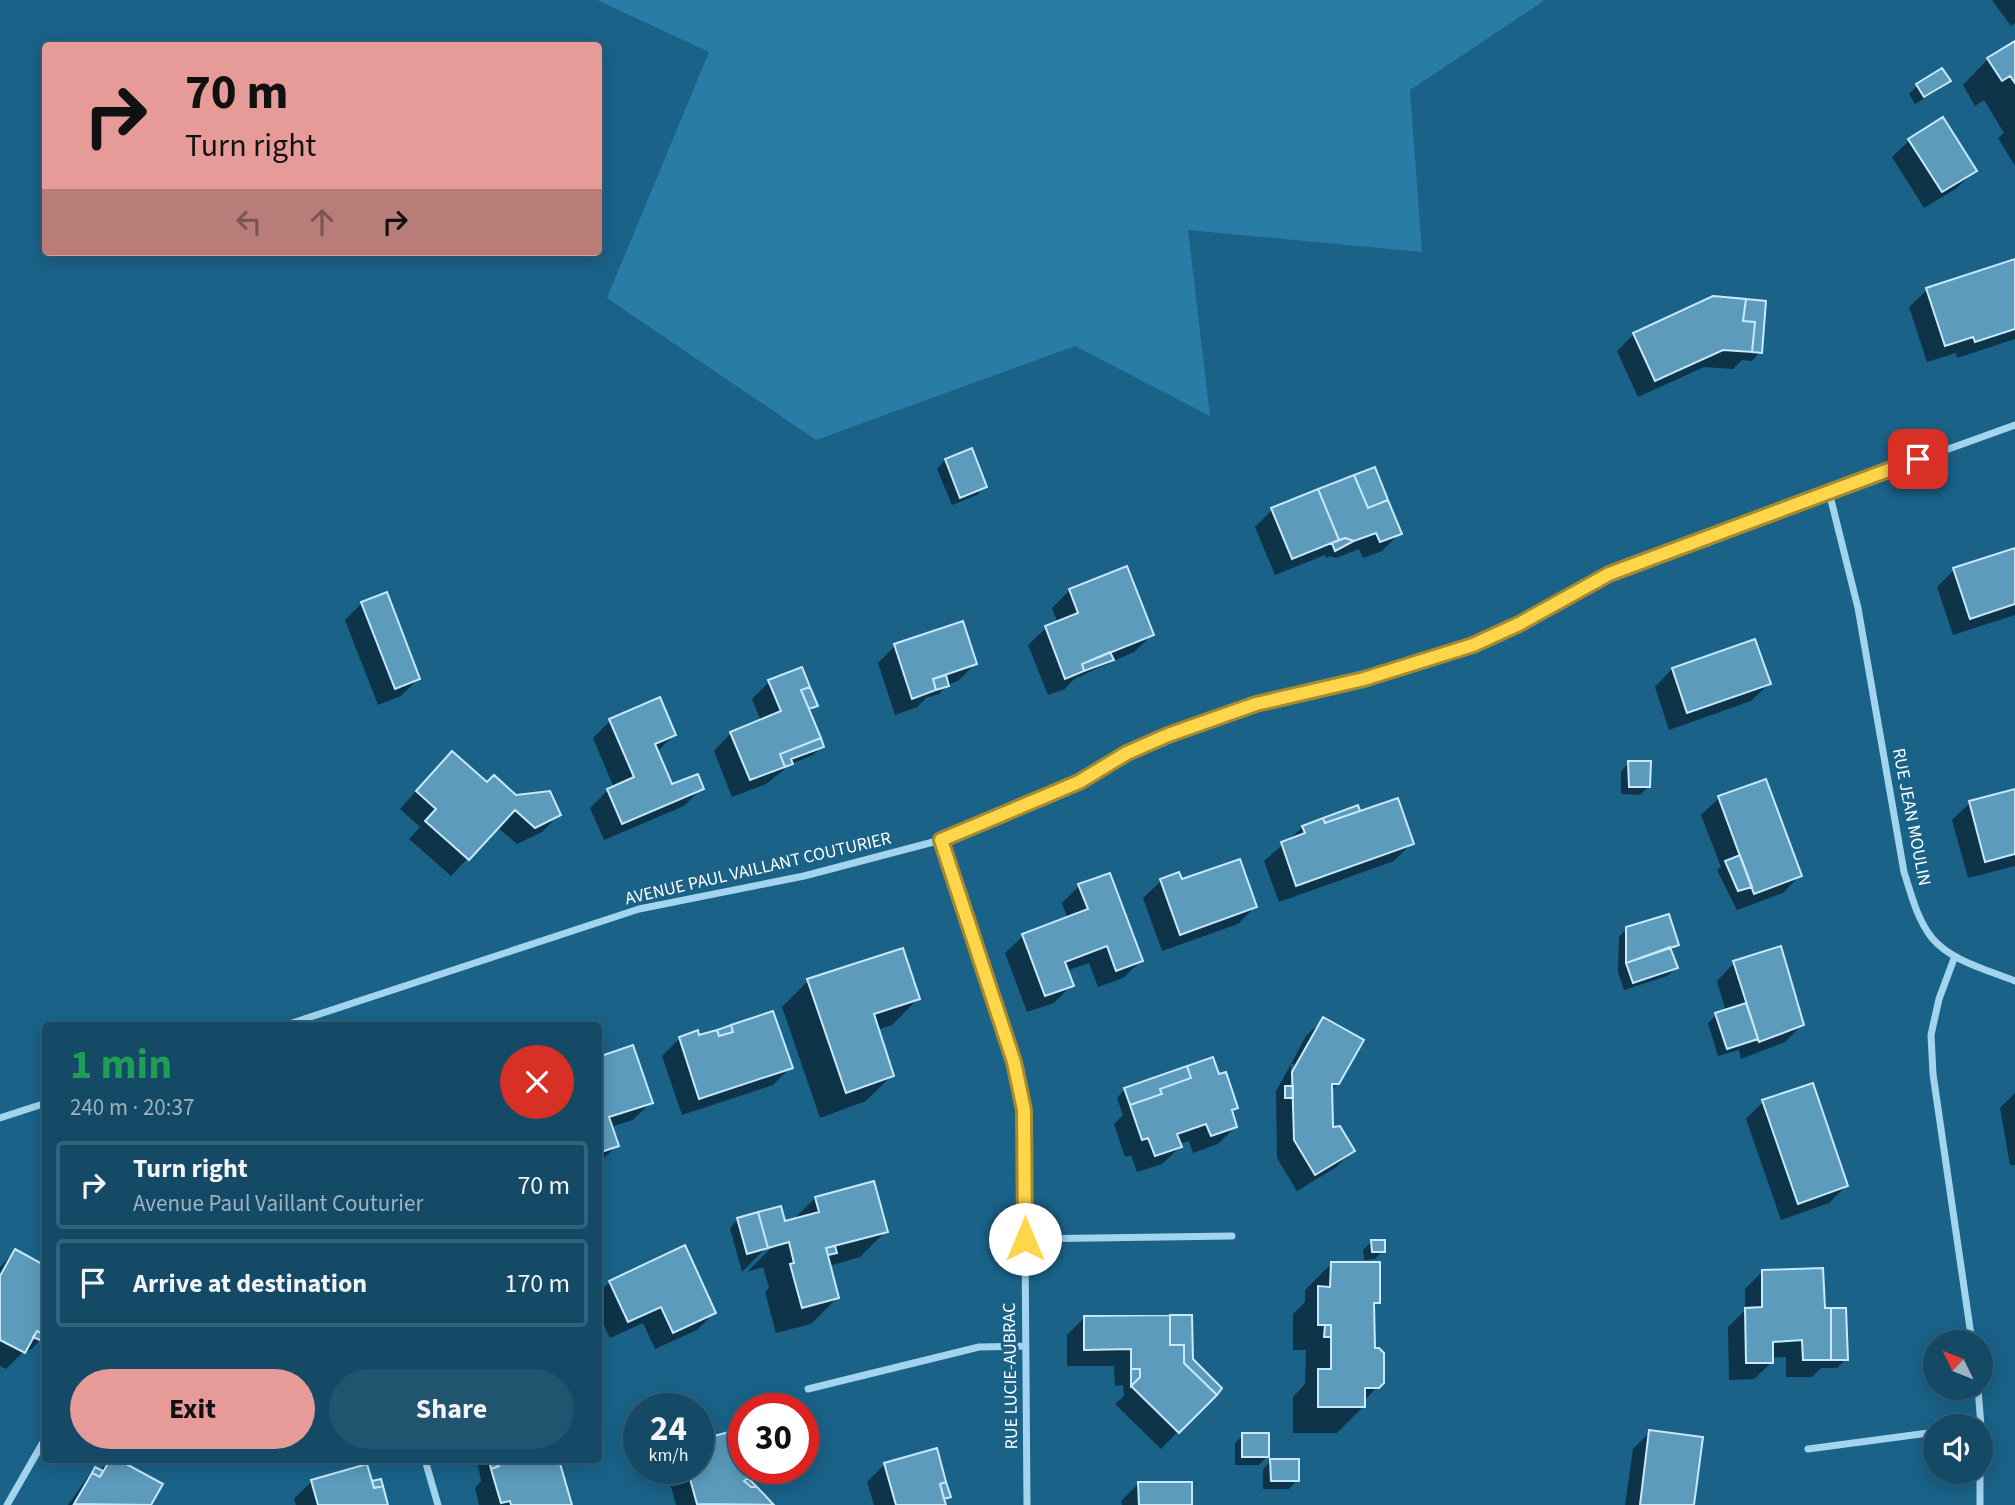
<!DOCTYPE html>
<meta charset="utf-8">
<style>
body{margin:0;font-family:"Source Sans 3",sans-serif;background:#21546f;color:#f1f3f6;height:100vh;display:flex;flex-direction:column;font-size:26px;white-space:nowrap}
*{box-sizing:border-box;margin:0}
p{font-size:23px;color:#9db3bf}
.icon{flex:none;width:38px;height:38px;fill:none;stroke:currentColor;stroke-width:2;stroke-linecap:round;stroke-linejoin:round}
.map{position:relative;flex:1;overflow:hidden}
.sheet{position:absolute;left:42px;top:1022px;width:560px;height:441px;display:flex;flex-direction:column;background:#144a66;border-radius:7px;box-shadow:0 4px 18px #0003,0 0 0 2px #33627a}
.sheet>*{flex:none}
.hud{position:absolute;left:42px;top:42px;width:560px;height:214px;border-radius:7px;box-shadow:0 4px 18px #0003,0 0 0 2px #33627a;background:#e69b98;color:#111;overflow:hidden}
.needle{width:46px;rotate:313deg}
.buttons{position:absolute;left:1923px;top:1330px;display:grid;gap:14px}
.buttons a{display:grid;place-items:center;width:70px;height:70px;border-radius:50%;background:#144a66;box-shadow:0 4px 18px #0003,0 0 0 2px #33627a;font-size:35px}
.speed{position:absolute;left:623px;top:1393px;display:flex;gap:14px;font-size:35px;font-weight:700;text-align:center}
.speed>*{display:grid;place-content:center;width:91px;height:91px;border-radius:50%;background:#144a66;box-shadow:0 4px 18px #0003,0 0 0 2px #33627a;line-height:1}
.speed small{font-size:18px;font-weight:400}
.speed .limit{border:10px solid #d22;background:#fff;color:#111}
.pin{position:absolute;display:grid;place-items:center;width:60px;height:60px;color:#fff;margin:-30px;border-radius:14px;box-shadow:0 4px 10px #0006}
.me{position:absolute;width:77px;margin:-38px;rotate:0deg;stroke-linejoin:round;filter:drop-shadow(0 0 5px #0008)}
.turn{display:flex;align-items:center;gap:24px;height:147px;padding:0 28px;font-size:32px}
.turn .icon{width:91px;height:91px;stroke-width:2.5}
.turn b{display:block;font-size:49px;line-height:60px}
.lanes{display:flex;align-items:center;height:66px;padding:0 28px;background:#0003;justify-content:center;gap:35px;direction:ltr}
.lanes .off{opacity:.35}
.round{display:grid;place-items:center;flex:none;width:74px;height:74px;border-radius:37px;background:#21546f}
.overview{display:flex;align-items:center;justify-content:space-between;height:119px;padding:0 28px}
h1{font-size:42px;font-weight:700;line-height:52px;color:#1e9e55}
.action{display:flex;gap:14px;margin-top:auto;padding:14px 28px}
.action a{flex:1;height:80px;border-radius:42px;background:#e69b98;color:#111;font-size:28px;font-weight:700;line-height:80px;text-align:center}
.action a+a{background:#21546f;color:#f1f3f6}
ul{padding:0;list-style:none}
li{display:flex;align-items:center;gap:21px;height:88px;margin:0 14px 10px;padding:0 14px;border:4px solid #33627a;border-radius:7px}
li div{flex:1}
li b{display:block;font-size:26px}
li em{font-style:normal}
.map>svg:first-child{display:block}
.green{fill:#297ca5}
.shadow{fill:#0007}
.building{fill:#5c9bbc;stroke:#c8e9f9;stroke-width:2}
.lines{fill:none;stroke-linecap:round;stroke-linejoin:round}
.street{stroke:#a2d4ed;stroke-width:7}
.route-casing{stroke:#a68a30;stroke-width:18}
.route{stroke:#ffd54a;stroke-width:12}
.labels{text-anchor:middle;stroke-width:6;stroke-linejoin:round;paint-order:stroke}
.street-label{font-size:18px;fill:#fff;stroke:#1a6288}
</style>
<div class="map">
<svg width="2015" height="1505" viewBox="0 0 2015 1505">
<rect width="100%" height="100%" fill="#1a6288"/>
<path class="green" d="M 597,0 L 1545,0 L 1410,90 L 1422,252 L 1188,230 L 1210,416 L 1075,346 L 816,440 L 607,298 L 709,52 Z"/>
<path class="shadow" d="M 1992,0 L 2015,0 L 2015,23 L 2011,26 Z
M 2015,43 L 2015,166 L 1998,138 L 2004,133 L 1984,100 L 1975,106 L 1963,85 L 1988,59 Z
M 1948,80 L 1940,89 L 1915,104 L 1909,94 L 1917,86 Z
M 1910,140 L 1975,170 L 1957,188 L 1924,208 L 1892,157 Z
M 2015,261 L 2015,339 L 1957,358 L 1956,353 L 1927,362 L 1909,307 L 1927,290 Z
M 1634,334 L 1760,352 L 1752,361 L 1742,360 L 1733,369 L 1704,367 L 1638,397 L 1617,351 Z
M 945,460 L 985,486 L 977,495 L 952,505 L 937,469 Z
M 1272,510 L 1400,533 L 1382,551 L 1363,558 L 1359,549 L 1336,558 L 1330,556 L 1326,558 L 1325,555 L 1275,575 L 1255,527 Z
M 2015,550 L 2015,615 L 1953,635 L 1937,587 L 1954,570 Z
M 1070,590 L 1152,635 L 1134,652 L 1074,679 L 1065,689 L 1048,695 L 1028,645 L 1046,628 L 1058,623 L 1052,608 Z
M 362,603 L 418,679 L 401,696 L 378,705 L 345,620 Z
M 895,646 L 975,664 L 958,681 L 947,685 L 939,694 L 926,698 L 917,707 L 895,715 L 878,663 Z
M 801,669 L 815,706 L 808,713 L 822,746 L 813,755 L 791,764 L 766,784 L 732,797 L 714,751 L 731,733 L 761,721 L 752,699 L 769,682 Z
M 1672,669 L 1769,684 L 1751,701 L 1669,730 L 1655,687 Z
M 610,721 L 674,735 L 657,752 L 671,786 L 702,788 L 684,806 L 604,840 L 590,808 L 608,790 L 614,788 L 593,738 Z
M 1629,763 L 1649,786 L 1640,795 L 1621,794 L 1621,771 Z
M 435,770 L 487,784 L 559,815 L 542,832 L 517,844 L 497,827 L 451,876 L 409,839 L 420,827 L 400,809 Z
M 2015,791 L 2015,866 L 1968,878 L 1952,820 L 1970,803 Z
M 1719,798 L 1800,875 L 1783,893 L 1737,910 L 1717,870 L 1721,867 L 1701,815 Z
M 1357,808 L 1359,813 L 1412,843 L 1394,861 L 1279,902 L 1264,861 L 1303,827 Z
M 1161,881 L 1181,881 L 1255,907 L 1238,924 L 1162,951 L 1143,898 Z
M 1079,886 L 1141,961 L 1123,978 L 1098,987 L 1089,963 L 1066,971 L 1072,985 L 1054,1003 L 1027,1012 L 1005,953 L 1023,936 L 1068,919 L 1062,903 Z
M 1627,928 L 1677,944 L 1670,952 L 1676,968 L 1667,976 L 1624,990 L 1618,972 L 1619,937 Z
M 1734,963 L 1803,1024 L 1785,1042 L 1741,1059 L 1739,1050 L 1718,1056 L 1708,1023 L 1716,1015 L 1726,1012 L 1717,981 Z
M 808,981 L 918,999 L 892,1025 L 877,1030 L 892,1075 L 866,1101 L 820,1118 L 782,1007 Z
M 1324,1019 L 1338,1083 L 1330,1091 L 1331,1129 L 1353,1151 L 1335,1168 L 1297,1191 L 1277,1158 L 1276,1091 L 1291,1064 L 1291,1088 L 1294,1088 L 1294,1064 L 1291,1064 L 1306,1036 Z
M 680,1038 L 698,1038 L 791,1067 L 773,1085 L 682,1115 L 662,1056 Z
M 598,1058 L 651,1102 L 633,1120 L 611,1127 L 617,1146 L 598,1163 Z
M 1218,1076 L 1236,1108 L 1231,1113 L 1235,1127 L 1218,1144 L 1193,1153 L 1189,1141 L 1179,1144 L 1180,1147 L 1162,1164 L 1137,1172 L 1131,1155 L 1125,1157 L 1114,1124 L 1123,1115 L 1117,1098 L 1125,1089 Z
M 2015,1093 L 2015,1165 L 2010,1165 L 2000,1108 Z
M 1763,1102 L 1846,1186 L 1829,1203 L 1781,1220 L 1746,1119 Z
M 815,1198 L 886,1231 L 860,1257 L 829,1266 L 837,1298 L 811,1324 L 776,1333 L 765,1292 L 769,1288 L 763,1267 L 747,1272 L 773,1246 L 768,1246 L 742,1272 L 730,1228 L 738,1219 L 784,1223 L 793,1220 Z
M 1372,1241 L 1383,1251 L 1375,1259 L 1364,1260 L 1363,1250 Z
M 15,1252 L 46,1330 L 40,1340 L 32,1349 L 24,1351 L 6,1369 L 0,1366 L 0,1267 Z
M 1331,1264 L 1378,1302 L 1372,1308 L 1373,1350 L 1382,1382 L 1363,1402 L 1363,1407 L 1337,1433 L 1293,1433 L 1293,1397 L 1305,1384 L 1306,1350 L 1293,1350 L 1293,1314 L 1305,1302 L 1305,1290 Z
M 1763,1271 L 1823,1309 L 1846,1359 L 1837,1368 L 1821,1368 L 1812,1377 L 1786,1377 L 1786,1357 L 1772,1358 L 1772,1362 L 1754,1379 L 1729,1380 L 1728,1327 L 1745,1310 L 1745,1289 Z
M 610,1282 L 714,1313 L 697,1330 L 655,1349 L 643,1323 L 610,1338 L 598,1313 L 598,1293 Z
M 1084,1318 L 1220,1388 L 1161,1449 L 1115,1404 L 1124,1396 L 1123,1385 L 1115,1386 L 1114,1366 L 1067,1366 L 1067,1335 Z
M 1650,1432 L 1692,1505 L 1625,1505 L 1633,1449 Z
M 1243,1435 L 1267,1456 L 1259,1465 L 1235,1465 L 1235,1443 Z
M 111,1460 L 115,1460 L 161,1485 L 149,1505 L 68,1505 L 87,1478 L 95,1469 L 99,1471 Z
M 477,1460 L 557,1460 L 570,1505 L 479,1505 L 475,1488 L 481,1481 Z
M 1271,1461 L 1297,1480 L 1289,1489 L 1263,1489 L 1263,1469 Z
M 885,1464 L 949,1497 L 944,1502 L 944,1505 L 874,1505 L 867,1482 Z
M 666,1468 L 744,1468 L 760,1471 L 748,1480 L 772,1505 L 676,1505 Z
M 312,1481 L 371,1485 L 373,1483 L 386,1505 L 296,1505 L 294,1499 Z
M 1139,1483 L 1191,1505 L 1122,1505 L 1121,1501 Z"/>
<path class="building" d="M 2015,41 L 2015,83 L 2010,76 L 2002,81 L 1987,58 Z
M 1942,68 L 1951,81 L 1924,97 L 1916,84 Z
M 1943,117 L 1977,171 L 1942,192 L 1908,139 Z
M 2015,259 L 2015,329 L 1975,342 L 1973,337 L 1945,346 L 1926,288 Z
M 1713,296 L 1746,299 L 1743,321 L 1755,322 L 1752,352 L 1723,350 L 1655,381 L 1633,333 Z
M 1746,299 L 1766,301 L 1762,353 L 1752,352 L 1755,322 L 1743,321 Z
M 972,448 L 987,487 L 960,498 L 945,459 Z
M 1375,467 L 1388,500 L 1368,508 L 1354,475 Z
M 1354,475 L 1368,508 L 1388,500 L 1402,534 L 1380,542 L 1376,533 L 1354,541 L 1345,538 L 1339,540 L 1318,489 Z
M 1318,489 L 1339,540 L 1292,559 L 1271,508 Z
M 1345,538 L 1354,541 L 1335,551 L 1332,543 Z
M 2015,548 L 2015,604 L 1970,619 L 1953,568 Z
M 1127,566 L 1154,635 L 1082,664 L 1084,671 L 1065,679 L 1045,626 L 1078,613 L 1069,589 Z
M 387,592 L 420,679 L 395,689 L 361,602 Z
M 963,621 L 977,664 L 933,679 L 936,690 L 912,699 L 894,644 Z
M 1755,639 L 1771,684 L 1687,713 L 1672,668 Z
M 1110,652 L 1114,660 L 1084,671 L 1082,664 Z
M 802,667 L 810,687 L 801,690 L 821,738 L 780,754 L 785,767 L 750,780 L 730,732 L 781,711 L 768,680 Z
M 946,675 L 949,686 L 936,690 L 933,679 Z
M 810,687 L 818,706 L 809,709 L 801,690 Z
M 660,697 L 676,735 L 655,744 L 672,784 L 698,774 L 704,789 L 622,824 L 607,789 L 634,777 L 609,719 Z
M 821,738 L 824,747 L 791,759 L 793,764 L 785,767 L 780,754 Z
M 452,751 L 487,782 L 494,775 L 516,795 L 550,791 L 561,815 L 535,828 L 515,810 L 469,860 L 425,821 L 436,809 L 416,791 Z
M 1628,761 L 1651,761 L 1650,787 L 1629,787 Z
M 1766,779 L 1802,876 L 1754,894 L 1718,796 Z
M 2015,789 L 2015,854 L 1985,862 L 1969,801 Z
M 1398,798 L 1414,844 L 1296,886 L 1281,842 L 1305,833 L 1302,826 L 1323,818 L 1325,823 Z
M 1358,805 L 1360,811 L 1325,823 L 1323,818 Z
M 1740,855 L 1752,887 L 1738,891 L 1725,861 Z
M 1240,859 L 1257,907 L 1180,935 L 1160,879 L 1179,872 L 1182,879 Z
M 1110,873 L 1143,961 L 1116,971 L 1107,946 L 1065,962 L 1074,986 L 1045,996 L 1022,934 L 1088,909 L 1078,884 Z
M 1669,914 L 1679,945 L 1626,963 L 1626,927 Z
M 1781,946 L 1804,1025 L 1759,1042 L 1733,961 Z
M 1670,947 L 1678,968 L 1633,983 L 1626,963 Z
M 903,948 L 920,999 L 874,1014 L 894,1076 L 846,1093 L 807,979 Z
M 1746,1003 L 1758,1039 L 1727,1049 L 1715,1013 Z
M 773,1011 L 793,1068 L 699,1099 L 679,1037 L 698,1030 L 699,1035 L 717,1030 L 719,1036 L 733,1032 L 731,1025 Z
M 1323,1017 L 1364,1040 L 1339,1084 L 1332,1084 L 1333,1127 L 1340,1126 L 1355,1151 L 1315,1175 L 1294,1140 L 1292,1072 Z
M 731,1025 L 733,1032 L 719,1036 L 717,1030 Z
M 633,1045 L 653,1103 L 609,1117 L 619,1146 L 598,1153 L 598,1057 Z
M 1213,1057 L 1219,1074 L 1226,1072 L 1238,1108 L 1232,1110 L 1237,1127 L 1211,1136 L 1206,1124 L 1177,1134 L 1182,1147 L 1155,1156 L 1148,1138 L 1142,1140 L 1130,1105 L 1162,1094 L 1160,1089 L 1191,1078 L 1187,1066 Z
M 1187,1066 L 1191,1078 L 1160,1089 L 1162,1094 L 1130,1105 L 1124,1088 Z
M 1813,1083 L 1848,1186 L 1798,1204 L 1762,1100 Z
M 1285,1086 L 1293,1086 L 1293,1098 L 1285,1098 Z
M 874,1181 L 888,1232 L 826,1248 L 839,1298 L 802,1308 L 790,1264 L 794,1263 L 789,1242 L 768,1248 L 758,1212 L 781,1206 L 785,1221 L 819,1212 L 815,1197 Z
M 758,1212 L 768,1248 L 747,1254 L 737,1218 Z
M 1371,1240 L 1385,1240 L 1385,1252 L 1372,1252 Z
M 685,1245 L 716,1313 L 673,1333 L 661,1307 L 628,1322 L 609,1281 Z
M 835,1246 L 837,1253 L 828,1255 L 826,1248 Z
M 15,1249 L 46,1266 L 46,1334 L 45,1335 L 37,1331 L 25,1353 L 0,1340 L 0,1276 Z
M 1331,1262 L 1380,1262 L 1380,1303 L 1374,1303 L 1375,1348 L 1379,1348 L 1384,1353 L 1384,1383 L 1379,1388 L 1365,1388 L 1365,1407 L 1318,1407 L 1318,1369 L 1331,1369 L 1331,1325 L 1318,1325 L 1318,1286 L 1330,1287 Z
M 1823,1268 L 1825,1308 L 1831,1308 L 1831,1360 L 1803,1360 L 1802,1340 L 1773,1342 L 1773,1363 L 1746,1363 L 1745,1308 L 1762,1307 L 1762,1270 Z
M 1831,1308 L 1846,1308 L 1848,1360 L 1831,1360 Z
M 1170,1315 L 1170,1345 L 1184,1345 L 1184,1363 L 1217,1395 L 1179,1433 L 1131,1386 L 1140,1377 L 1140,1369 L 1131,1369 L 1131,1349 L 1084,1350 L 1084,1316 Z
M 1170,1315 L 1192,1315 L 1193,1359 L 1222,1388 L 1217,1395 L 1184,1363 L 1184,1345 L 1170,1345 Z
M 1325,1325 L 1331,1325 L 1331,1337 L 1324,1337 Z
M 37,1331 L 45,1335 L 42,1341 L 33,1337 Z
M 1131,1369 L 1140,1369 L 1140,1377 L 1131,1386 Z
M 1649,1430 L 1703,1437 L 1694,1505 L 1640,1505 Z
M 733,1431 L 748,1478 L 744,1481 L 751,1487 L 757,1487 L 774,1505 L 697,1504 L 687,1468 L 698,1468 L 698,1440 Z
M 1242,1433 L 1269,1433 L 1269,1457 L 1242,1457 Z
M 937,1448 L 946,1482 L 940,1484 L 946,1505 L 896,1505 L 884,1463 Z
M 744,1449 L 744,1468 L 761,1468 L 762,1472 L 746,1476 L 738,1450 Z
M 1270,1459 L 1299,1459 L 1299,1481 L 1271,1481 Z
M 110,1460 L 119,1460 L 163,1484 L 151,1505 L 74,1504 L 92,1473 L 100,1477 Z
M 498,1460 L 499,1466 L 491,1469 L 489,1461 Z
M 498,1460 L 559,1460 L 572,1505 L 511,1505 L 510,1501 L 501,1503 L 491,1469 L 499,1466 Z
M 367,1464 L 374,1488 L 383,1486 L 388,1505 L 318,1505 L 311,1480 Z
M 95,1467 L 103,1471 L 100,1477 L 92,1473 Z
M 748,1478 L 757,1487 L 751,1487 L 744,1481 Z
M 381,1479 L 383,1486 L 374,1488 L 372,1481 Z
M 946,1482 L 951,1497 L 944,1499 L 940,1484 Z
M 1138,1482 L 1192,1482 L 1192,1505 L 1139,1505 Z"/>
<g class="lines">
<path class="street" d="M 1829,492 L 1858,608 L 1904,872 C 1911,894 1917,919 1932,938 C 1951,961 1988,970 2015,981
M 941,840 L 1014,1062 L 1024,1109 L 1027,1505
M 1955,956 L 1939,999 L 1931,1035 L 1933,1074 L 1972,1342
M 283,1026 L 639,909 L 804,876 L 941,840 L 1079,782 L 1127,753 L 1168,735 L 1256,704 L 1412,666 L 1473,645 L 1519,624 L 1609,574 L 1829,492 L 2015,425
M 0,1118 L 46,1103
M 1025,1239 L 1232,1236
M 1978,1388 L 1981,1426
M 808,1389 L 979,1347 L 1025,1346
M 1808,1449 L 1936,1432
M 425,1460 L 438,1505
M 7,1505 L 46,1437
M 1980,1505 L 1980,1472"/>
</g>
<g class="lines">
<g class="route-casing">
<path id="route" d="M 1025,1239 L 1024,1110 L 1014,1062 L 941,840 L 1079,782 L 1127,753 L 1168,735 L 1256,704 L 1364,679 L 1473,645 L 1519,624 L 1609,574 L 1918,459"/>
</g>
<use href="#route" class="route"/>
</g>
<g class="labels">
<g class="street-label">
<text transform="translate(1912 817) rotate(79)" y="6">RUE JEAN MOULIN</text>
<text transform="translate(758 868) rotate(-13)" y="6">AVENUE PAUL VAILLANT COUTURIER</text>
<text transform="translate(1010 1376) rotate(-91)" y="6">RUE LUCIE-AUBRAC</text>
</g>
</g>
</svg>
<div class="buttons">
<a><svg class="needle" viewBox="-14 -14 28 28"><path d="M0-13l5 13h-10z" fill="#e53935"/><path d="M0 13l5-13h-10z" fill="#9db3bf"/></svg></a>
<a><svg class="icon" aria-label="sound" viewBox="0 0 24 24"><path d="M4 9h4l5-4v14l-5-4H4zM17 9q2 3 0 6"/></svg></a>
</div>
<div class="speed"><div>24<small>km/h</small></div><div class="limit">30</div></div>
<div class="pin" style="left:1918px;top:459px;background:#d93025"><svg class="icon" aria-label="arrive" viewBox="0 0 24 24"><path d="M6 21V4h12l-3 4 3 4H6"/></svg></div>
<svg class="me" style="left:1025px;top:1239px" viewBox="-20 -20 40 40"><circle r="19" fill="#fff"/><path d="M0-13L10 11 0 6-10 11z" fill="#ffd54a"/></svg>
<div class="hud">
<div class="turn"><svg class="icon" aria-label="right" viewBox="0 0 24 24"><path d="M7 20v-9h11M14 6l5 5-5 5"/></svg><div><b>70 m</b>Turn right</div></div>
<div class="lanes"><svg class="icon off" aria-label="left" viewBox="0 0 24 24"><path d="M17 20v-9H6M10 6l-5 5 5 5"/></svg><svg class="icon off" aria-label="ahead" viewBox="0 0 24 24"><path d="M12 20V5M6 11l6-6 6 6"/></svg><svg class="icon" aria-label="right" viewBox="0 0 24 24"><path d="M7 20v-9h11M14 6l5 5-5 5"/></svg></div>
</div>
<section class="sheet">
<div class="overview"><div><h1>1 min</h1><p>240 m · 20:37</p></div><a class="round" style="background:#d93025;color:#fff"><svg class="icon" aria-label="close" viewBox="0 0 24 24"><path d="M6 6l12 12M18 6L6 18"/></svg></a></div>
<ul>
<li><svg class="icon" aria-label="right" viewBox="0 0 24 24"><path d="M7 20v-9h11M14 6l5 5-5 5"/></svg><div><b>Turn right</b><p>Avenue Paul Vaillant Couturier</p></div><em>70 m</em></li>
<li><svg class="icon" aria-label="arrive" viewBox="0 0 24 24"><path d="M6 21V4h12l-3 4 3 4H6"/></svg><div><b>Arrive at destination</b></div><em>170 m</em></li>
</ul>
<div class="action"><a>Exit</a><a>Share</a></div>
</section>
</div>
